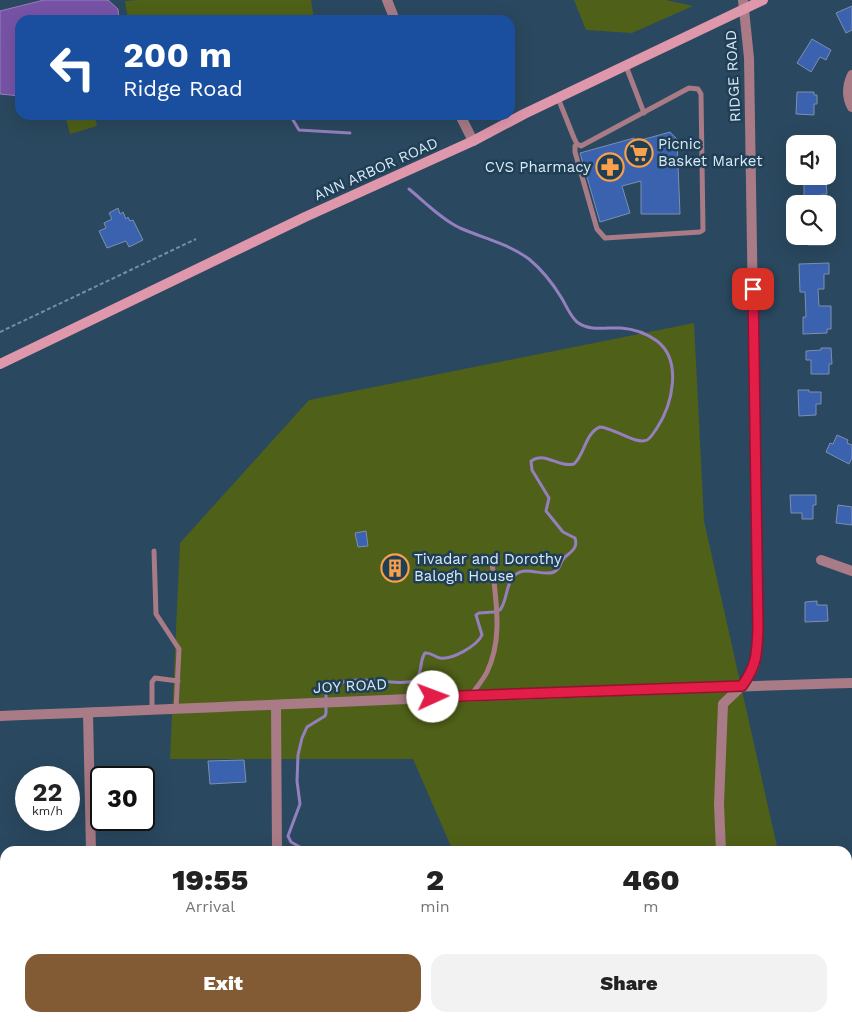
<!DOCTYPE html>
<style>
body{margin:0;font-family:"Work Sans",sans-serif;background:#f2f2f2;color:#222;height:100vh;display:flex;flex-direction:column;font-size:19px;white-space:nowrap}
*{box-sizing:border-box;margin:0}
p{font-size:16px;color:#767676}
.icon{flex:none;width:28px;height:28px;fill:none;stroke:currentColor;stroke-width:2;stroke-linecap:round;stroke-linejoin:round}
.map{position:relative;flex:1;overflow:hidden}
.panel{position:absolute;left:0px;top:846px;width:852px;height:176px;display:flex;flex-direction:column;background:#fff;border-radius:15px 15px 0 0;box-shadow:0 5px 20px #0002}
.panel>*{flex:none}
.banner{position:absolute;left:15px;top:15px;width:500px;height:105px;border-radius:15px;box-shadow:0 5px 20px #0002;background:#1a4fa0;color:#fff;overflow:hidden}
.fabs{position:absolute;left:786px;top:135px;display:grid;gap:10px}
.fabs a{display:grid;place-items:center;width:50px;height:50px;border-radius:10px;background:#fff;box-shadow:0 5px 20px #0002;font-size:25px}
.speed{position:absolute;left:15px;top:766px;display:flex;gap:10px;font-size:25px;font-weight:700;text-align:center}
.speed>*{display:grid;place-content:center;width:65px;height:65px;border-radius:50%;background:#fff;box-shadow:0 5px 20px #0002;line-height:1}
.speed small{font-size:12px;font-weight:400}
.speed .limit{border:2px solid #111;border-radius:8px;background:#fff;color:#111}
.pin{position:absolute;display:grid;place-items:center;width:42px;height:42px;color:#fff;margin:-21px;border-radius:10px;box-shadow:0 2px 8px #0006}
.me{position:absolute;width:55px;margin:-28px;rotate:88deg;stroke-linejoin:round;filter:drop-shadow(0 0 4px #0008)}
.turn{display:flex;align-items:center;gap:18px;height:105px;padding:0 25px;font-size:22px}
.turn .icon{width:65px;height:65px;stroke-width:2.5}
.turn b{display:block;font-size:35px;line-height:42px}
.eta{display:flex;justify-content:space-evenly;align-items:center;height:85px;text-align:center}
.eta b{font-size:30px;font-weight:800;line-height:35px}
.button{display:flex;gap:10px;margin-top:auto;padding:10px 25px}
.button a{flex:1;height:58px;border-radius:15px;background:#825b34;color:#fff;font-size:20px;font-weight:800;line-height:58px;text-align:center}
.button a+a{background:#f2f2f2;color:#222}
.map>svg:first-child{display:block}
.green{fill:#4f6018}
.water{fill:#7753a6;stroke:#9480bf}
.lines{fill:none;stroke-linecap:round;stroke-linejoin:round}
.stream{stroke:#9480bf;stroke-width:3}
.building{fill:#3a62af;stroke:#7d8faf}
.path{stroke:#778fa2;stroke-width:2;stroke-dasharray:4 2.5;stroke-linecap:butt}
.service{stroke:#a87b86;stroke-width:5}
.minor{stroke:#a87b86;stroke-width:10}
.tertiary{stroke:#a87b86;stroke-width:10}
.secondary{stroke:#df97ab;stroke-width:10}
.route-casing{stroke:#92132f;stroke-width:12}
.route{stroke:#e11d48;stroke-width:9}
.labels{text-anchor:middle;stroke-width:5;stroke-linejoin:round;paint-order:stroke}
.street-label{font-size:15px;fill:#d9eaf8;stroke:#203e54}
.poi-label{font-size:15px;fill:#d9eaf8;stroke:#203e54;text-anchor:start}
</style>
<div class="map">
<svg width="852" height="1022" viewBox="0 0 852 1022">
<rect width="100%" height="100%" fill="#2a485f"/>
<path class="green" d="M 138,0 L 311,0 L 314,20 L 128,20 L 125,1 Z
M 574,0 L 666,0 L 693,6 L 632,33 L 586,30 Z
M 65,115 L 94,115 L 97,126 L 70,134 Z
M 694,323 L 704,521 L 778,851 L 453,851 L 413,759 L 170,759 L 180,543 L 309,400 Z
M 364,1018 L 577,1018 L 575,1022 L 359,1022 Z"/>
<path class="water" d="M 44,0 L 108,0 L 118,9 L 119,20 L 20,20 L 20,96 L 0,94 L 0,11 Z"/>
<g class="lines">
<path class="stream" d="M 290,115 L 299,130 L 350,133
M 409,189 C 425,202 441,219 460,228 C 483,238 509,244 529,259 C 541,269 553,284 561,297 C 566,305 570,316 577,322 C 590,332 607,327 621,328 C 635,329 646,333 657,341 C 683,361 672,405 657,428 C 654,432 651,438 647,440 C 636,445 614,428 600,427 C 585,433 585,454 574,464 C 558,468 546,451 531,461 L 532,470 L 549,498 L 546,511 L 563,532 L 575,538 C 578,548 572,551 565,557 C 560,561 561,569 554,572 C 543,577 526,565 515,575 C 505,584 508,600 500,610
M 307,851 L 291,842 L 288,836 L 300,804 L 297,781 L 298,755 L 302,738 L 307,727 L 325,716 L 326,713 L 326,693 C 347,668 387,688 415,681 C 423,673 419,661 425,653 C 431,652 434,657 440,658 C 452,660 477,646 482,635 L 476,615 L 479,613 L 494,612
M 384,1018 L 384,1022
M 653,1022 L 661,1022"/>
</g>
<path class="building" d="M 852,6 L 852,30 L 846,33 L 836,13 Z
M 812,39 L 831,50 L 826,60 L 820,57 L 811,72 L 797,63 Z
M 797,92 L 814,92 L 814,95 L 817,95 L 817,104 L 814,104 L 814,115 L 796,114 Z
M 670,132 L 677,139 L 680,214 L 641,214 L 641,181 L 622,186 L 630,213 L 600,222 L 580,153 L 634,138 L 634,142 Z
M 804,180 L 814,180 L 814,183 L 826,182 L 827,194 L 822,194 L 822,204 L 804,204 Z
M 118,208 L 120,214 L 123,212 L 126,219 L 128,217 L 130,221 L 133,220 L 143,240 L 129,247 L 126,241 L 107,248 L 99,231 L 106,228 L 104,223 L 112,219 L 109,213 Z
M 808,236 L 825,236 L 825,245 L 808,245 Z
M 829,263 L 829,274 L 824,274 L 824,289 L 818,289 L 819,306 L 831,306 L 831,329 L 827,329 L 827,333 L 803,334 L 803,317 L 806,317 L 805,292 L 800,292 L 799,264 Z
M 821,348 L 831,348 L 832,364 L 829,364 L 829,374 L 811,374 L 811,360 L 806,360 L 806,351 L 821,350 Z
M 798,390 L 809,390 L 809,392 L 821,392 L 821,404 L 816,404 L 816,415 L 799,416 Z
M 837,435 L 848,440 L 847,443 L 852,445 L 852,458 L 849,464 L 826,452 L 830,443 L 833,444 Z
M 790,495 L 816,495 L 816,505 L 813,505 L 813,519 L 802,519 L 802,513 L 791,513 Z
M 838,505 L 852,507 L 852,525 L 836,523 Z
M 366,531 L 368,546 L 358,547 L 355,533 Z
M 398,555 L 408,568 L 392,580 L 382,567 Z
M 817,601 L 817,605 L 827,605 L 828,621 L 805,622 L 805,602 Z
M 244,760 L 246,782 L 210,784 L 208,761 Z"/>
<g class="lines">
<path class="path" d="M 0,332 L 196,239"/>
<path class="service" d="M 626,66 L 644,113
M 558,98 L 574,138 L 577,144 L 581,146 L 689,88 L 698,89 L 701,94 L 703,230 L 700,232 L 605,238 L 597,229 L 575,152 L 575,146 L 577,144
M 154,551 L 156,614 L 179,649 L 176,709
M 471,695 C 476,688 483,680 487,672 C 504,636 495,599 492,561
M 152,710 L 152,682 L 155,678 L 178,681"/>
<path class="minor" d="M 387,0 L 395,20
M 852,75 C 847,86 846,96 852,107
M 460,115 L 473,141
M 821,560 L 852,571
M 276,706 L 277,851
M 88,713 L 91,851
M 0,716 C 284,705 568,691 852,683
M 92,1022 L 92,1018"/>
<path class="tertiary" d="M 721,851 L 719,804 L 723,704 C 733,694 746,684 752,671 C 758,658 757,642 758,628 L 749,58 L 743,0
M 726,1018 L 726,1022"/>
<path class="secondary" d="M 0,364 L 305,217 L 473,141 L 524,114 L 763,0"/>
</g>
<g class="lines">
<g class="route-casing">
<path id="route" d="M 433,697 L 742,686 C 757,665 757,654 758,628 L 753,289"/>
</g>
<use href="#route" class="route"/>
</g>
<defs>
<g id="supermarket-ring" transform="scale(1.4375)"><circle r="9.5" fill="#203e54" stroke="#f8a04b" stroke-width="1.5"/><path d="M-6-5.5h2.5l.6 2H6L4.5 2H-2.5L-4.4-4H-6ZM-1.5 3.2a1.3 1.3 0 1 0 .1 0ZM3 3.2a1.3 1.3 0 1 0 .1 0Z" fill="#f8a04b"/></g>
<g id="pharmacy-ring" transform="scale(1.4375)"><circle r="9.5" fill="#203e54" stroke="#f8a04b" stroke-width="1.5"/><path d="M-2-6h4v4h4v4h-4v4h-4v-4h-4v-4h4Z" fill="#f8a04b"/></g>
<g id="building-ring" transform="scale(1.4375)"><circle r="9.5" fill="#203e54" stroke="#f8a04b" stroke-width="1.5"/><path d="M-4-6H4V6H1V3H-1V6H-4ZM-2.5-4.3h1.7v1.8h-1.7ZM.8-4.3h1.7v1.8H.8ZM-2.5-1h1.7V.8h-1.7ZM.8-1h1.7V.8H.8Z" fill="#f8a04b"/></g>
</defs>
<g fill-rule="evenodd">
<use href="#supermarket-ring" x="639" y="153"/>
<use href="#pharmacy-ring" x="610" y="167"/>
<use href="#building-ring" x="395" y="568"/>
</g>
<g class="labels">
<g class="street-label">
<text transform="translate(733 76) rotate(-93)" y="5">RIDGE ROAD</text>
<text transform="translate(376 169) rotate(-24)" y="5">ANN ARBOR ROAD</text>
<text transform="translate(350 686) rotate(-3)" y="5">JOY ROAD</text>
</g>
<g class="poi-label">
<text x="658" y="149">Picnic<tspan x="658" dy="17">Basket Market</tspan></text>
<text x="591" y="172" text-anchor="end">CVS Pharmacy</text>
<text x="414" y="564">Tivadar and Dorothy<tspan x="414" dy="17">Balogh House</tspan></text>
</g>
</g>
</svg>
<div class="fabs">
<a><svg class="icon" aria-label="sound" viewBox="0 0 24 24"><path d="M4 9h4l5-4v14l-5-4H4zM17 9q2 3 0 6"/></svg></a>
<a><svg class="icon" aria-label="search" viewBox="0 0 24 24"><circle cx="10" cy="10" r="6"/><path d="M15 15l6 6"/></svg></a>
</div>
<div class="speed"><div>22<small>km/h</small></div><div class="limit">30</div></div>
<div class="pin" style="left:753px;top:289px;background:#d93025"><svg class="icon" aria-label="arrive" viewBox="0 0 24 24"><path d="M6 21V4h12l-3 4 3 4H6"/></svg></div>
<svg class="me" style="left:433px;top:697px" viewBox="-20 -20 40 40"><circle r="19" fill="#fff"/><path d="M0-13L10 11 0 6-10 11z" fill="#e11d48"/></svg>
<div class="banner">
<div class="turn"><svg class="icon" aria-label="left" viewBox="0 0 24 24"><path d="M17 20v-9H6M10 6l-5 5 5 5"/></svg><div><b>200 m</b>Ridge Road</div></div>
</div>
<section class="panel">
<div class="eta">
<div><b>19:55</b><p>Arrival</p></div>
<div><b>2</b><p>min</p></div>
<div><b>460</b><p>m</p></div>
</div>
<div class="button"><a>Exit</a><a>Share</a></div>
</section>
</div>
